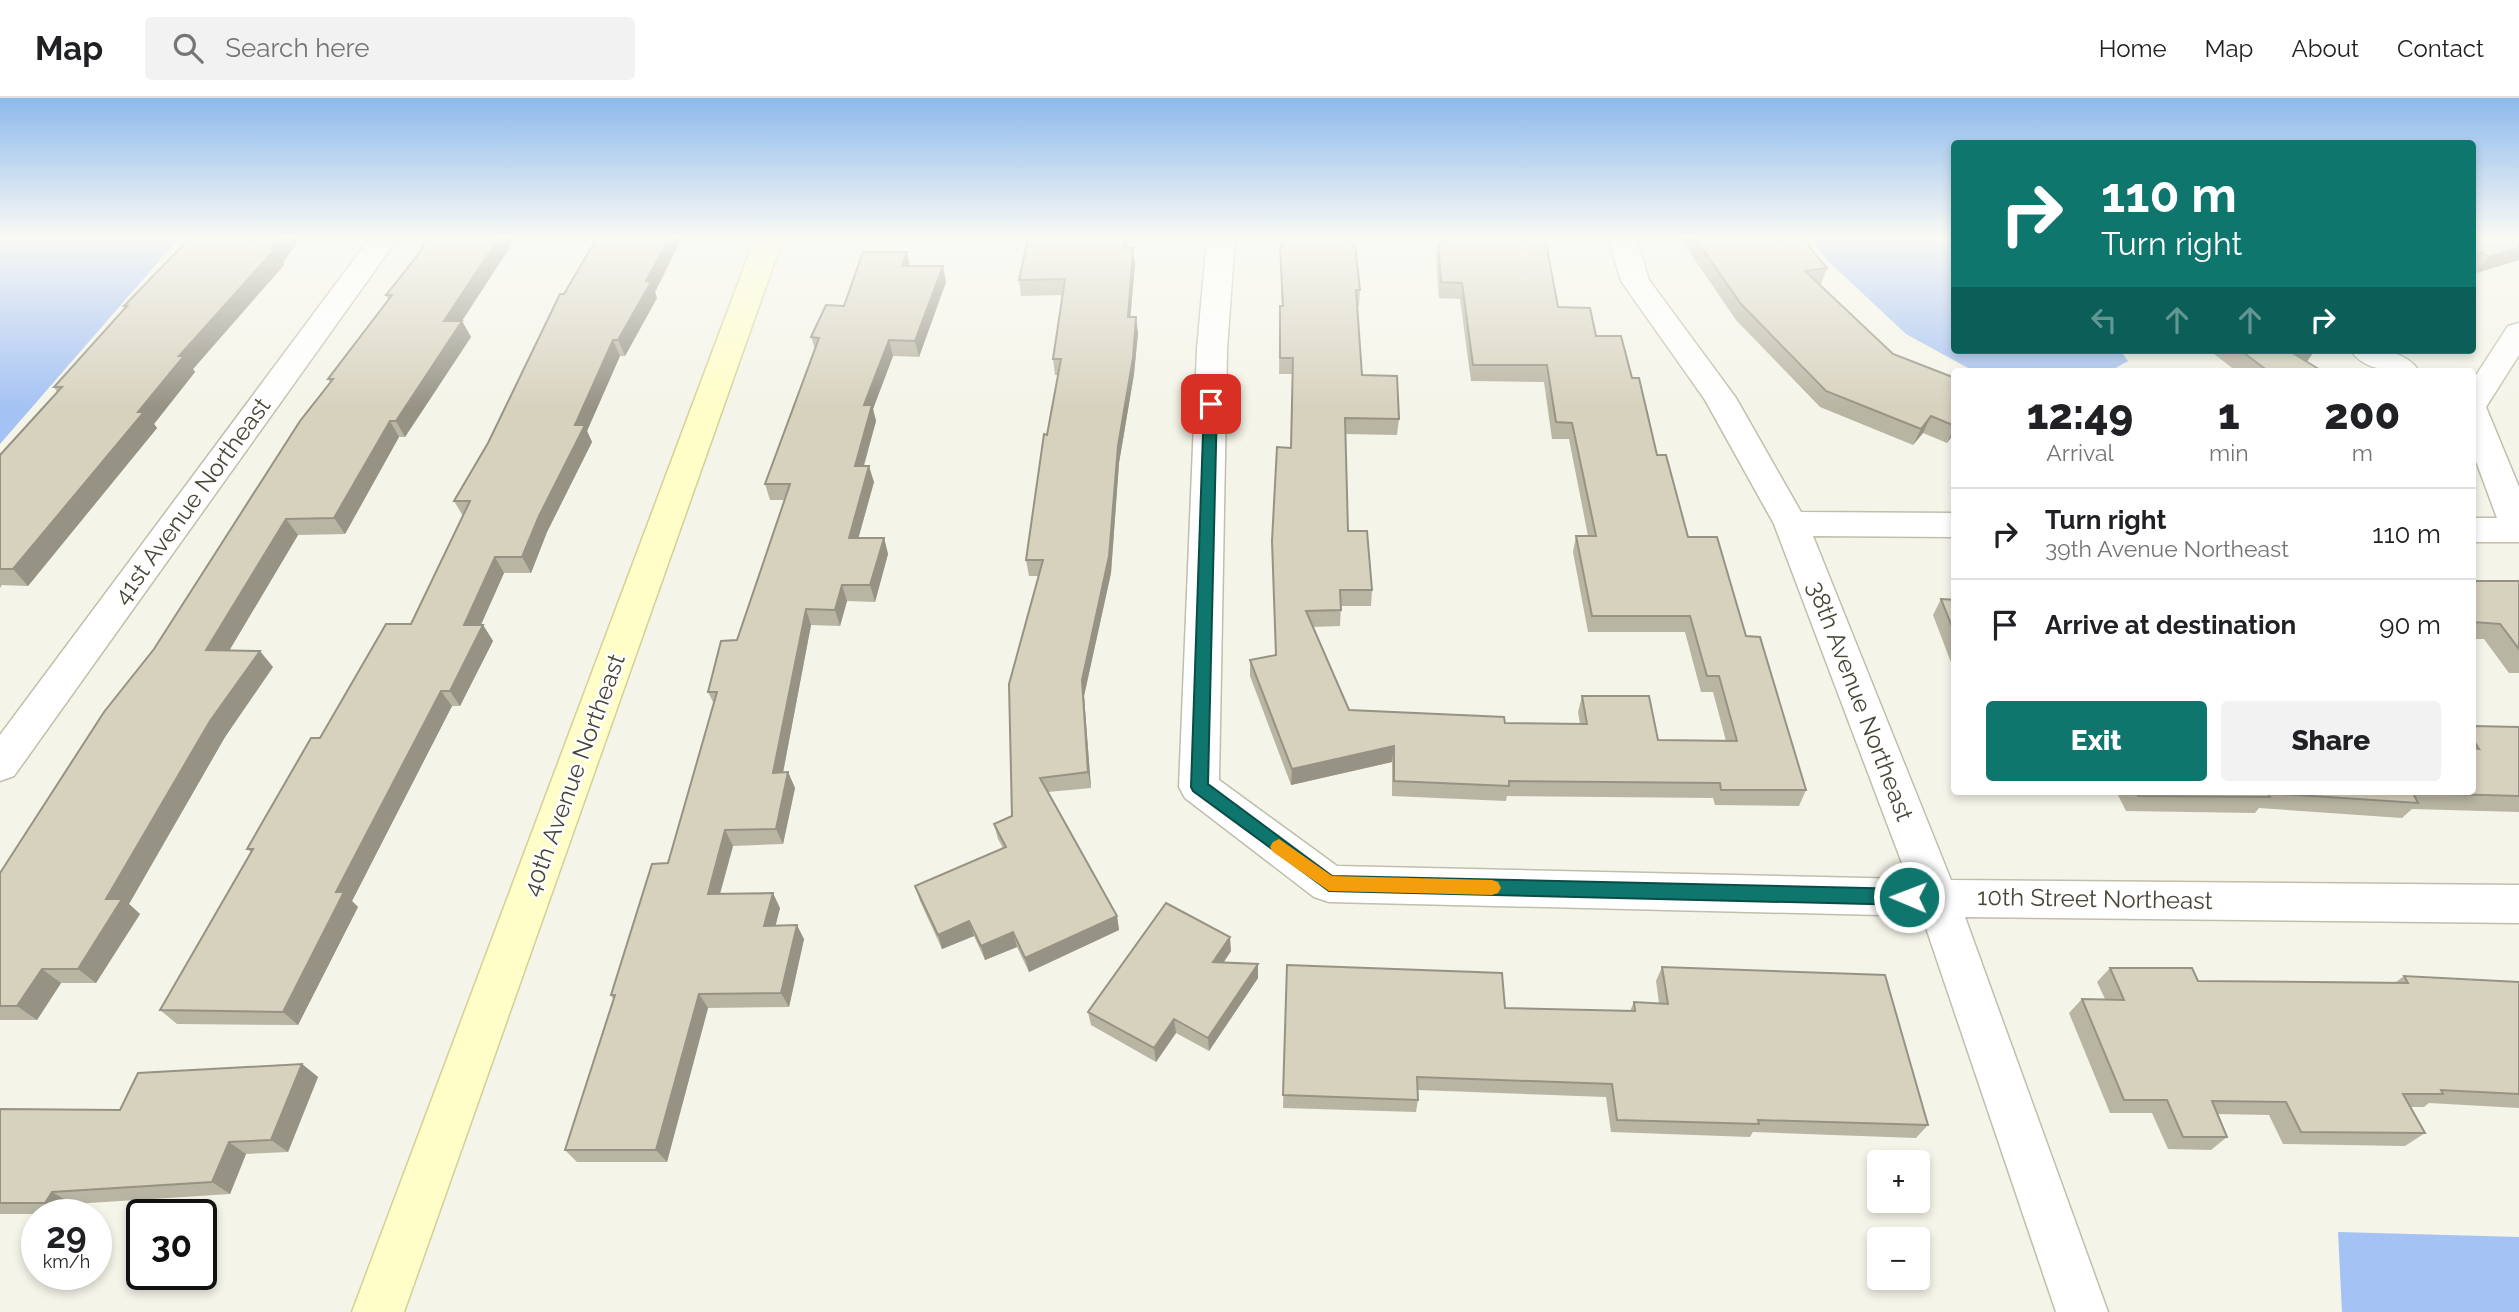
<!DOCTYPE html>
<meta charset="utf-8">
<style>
body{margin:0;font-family:Raleway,sans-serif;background:#f2f2f2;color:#202124;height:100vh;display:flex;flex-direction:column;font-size:26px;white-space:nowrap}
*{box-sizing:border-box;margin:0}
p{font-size:23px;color:#757577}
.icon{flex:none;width:38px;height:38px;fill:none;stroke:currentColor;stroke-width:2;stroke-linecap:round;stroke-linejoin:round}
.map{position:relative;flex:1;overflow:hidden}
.details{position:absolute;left:1951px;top:270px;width:525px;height:427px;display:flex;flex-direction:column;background:#fff;border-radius:7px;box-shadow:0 4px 10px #0003}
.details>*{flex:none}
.guide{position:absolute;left:1951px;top:42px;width:525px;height:214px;border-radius:7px;box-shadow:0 4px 10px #0003;background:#0f766e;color:#fff;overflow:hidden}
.buttons{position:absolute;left:1867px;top:1052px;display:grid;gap:14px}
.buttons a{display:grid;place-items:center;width:63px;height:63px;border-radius:7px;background:#fff;box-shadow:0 4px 10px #0003;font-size:35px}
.speed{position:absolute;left:21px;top:1101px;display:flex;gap:14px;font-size:35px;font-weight:700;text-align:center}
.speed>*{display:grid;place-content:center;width:91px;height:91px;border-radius:50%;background:#fff;box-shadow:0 4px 10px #0003;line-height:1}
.speed small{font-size:18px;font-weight:400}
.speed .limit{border:4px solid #111;border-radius:10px;background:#fff;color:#111}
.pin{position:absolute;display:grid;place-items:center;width:60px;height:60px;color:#fff;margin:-30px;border-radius:14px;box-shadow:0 4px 10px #0006}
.me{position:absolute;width:77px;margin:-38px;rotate:271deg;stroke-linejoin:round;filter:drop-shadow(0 0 5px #0008)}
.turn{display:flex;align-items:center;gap:24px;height:147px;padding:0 35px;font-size:32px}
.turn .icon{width:91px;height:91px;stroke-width:2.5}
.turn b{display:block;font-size:49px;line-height:60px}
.lanes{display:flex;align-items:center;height:66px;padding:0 35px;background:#0003;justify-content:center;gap:35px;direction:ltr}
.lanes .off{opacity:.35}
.eta{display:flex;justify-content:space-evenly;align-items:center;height:119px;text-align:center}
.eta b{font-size:42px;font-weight:800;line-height:49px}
.primary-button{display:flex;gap:14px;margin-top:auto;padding:14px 35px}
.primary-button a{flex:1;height:80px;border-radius:7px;background:#0f766e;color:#fff;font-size:28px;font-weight:800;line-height:80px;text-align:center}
.primary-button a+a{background:#f2f2f2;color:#202124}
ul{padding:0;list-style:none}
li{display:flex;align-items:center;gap:21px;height:91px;padding:0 35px;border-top:2px solid #e0e0e0}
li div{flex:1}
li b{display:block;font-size:26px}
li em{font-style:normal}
header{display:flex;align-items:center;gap:42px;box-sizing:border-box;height:98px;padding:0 35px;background:#fff;border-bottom:2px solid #e0e0e0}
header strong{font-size:33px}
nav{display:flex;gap:38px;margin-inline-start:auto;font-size:24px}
.search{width:490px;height:63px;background:#f2f2f2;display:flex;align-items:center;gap:18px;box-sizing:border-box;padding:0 24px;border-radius:7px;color:#757577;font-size:26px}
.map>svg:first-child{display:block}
.water{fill:#a4c2f3}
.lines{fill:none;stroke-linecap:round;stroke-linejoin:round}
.street-casing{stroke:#c1beab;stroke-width:3}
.secondary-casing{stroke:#d3d096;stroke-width:3}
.street{fill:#fff;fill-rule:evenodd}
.secondary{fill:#fffec8;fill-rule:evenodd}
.wall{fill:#b9b5a3}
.shaded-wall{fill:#969385}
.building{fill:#d7d2be;stroke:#969385;stroke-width:2}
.route{fill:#0f766e;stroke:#0a4d48;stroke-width:2}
.slow{fill:#f59e0b}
.labels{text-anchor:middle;stroke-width:5;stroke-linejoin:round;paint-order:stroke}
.street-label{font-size:24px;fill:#494637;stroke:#fff}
</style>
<header>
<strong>Map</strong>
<div class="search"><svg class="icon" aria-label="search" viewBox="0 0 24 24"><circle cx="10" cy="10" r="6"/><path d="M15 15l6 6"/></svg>Search here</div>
<nav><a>Home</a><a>Map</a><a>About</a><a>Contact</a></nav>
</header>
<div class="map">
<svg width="2519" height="1214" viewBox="0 0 2519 1214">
<rect width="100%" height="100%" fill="#f5f4e9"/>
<path class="water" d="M 0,140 L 179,140 L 0,346 Z
M 1811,140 L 1955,140 L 1955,252 L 2120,252 L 2128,263 L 2110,273 L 1970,271 L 1906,236 L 1827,162 Z
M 2338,1134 L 2519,1139 L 2519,1214 L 2342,1214 Z"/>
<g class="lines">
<g class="street-casing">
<path id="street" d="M 370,140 L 398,140 L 14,678 L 0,683 L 0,637 Z
M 1207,140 L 1235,140 L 1227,251 L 1219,682 L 1337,768 L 1908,781 L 1774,426 L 1705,302 L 1621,183 L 1608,140 L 1636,140 L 1649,182 L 1736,300 L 1801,414 L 1955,415 L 1955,439 L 1813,438 L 1951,782 L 2519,787 L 2519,825 L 1965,819 L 2108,1214 L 2056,1214 L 1922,818 L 1329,804 L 1314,799 L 1185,700 L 1179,689 L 1197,251 Z
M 2519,225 L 2519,257 L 2486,309 L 2519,389 L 2519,444 L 2473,444 L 2473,420 L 2497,420 L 2473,355 L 2473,282 L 2508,228 Z
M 2350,252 C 2374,252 2404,250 2419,273 C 2395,273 2366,275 2350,252 Z"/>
</g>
<g class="secondary-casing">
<path id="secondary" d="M 755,140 L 783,140 L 404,1214 L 352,1214 Z"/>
</g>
<use href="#street" class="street"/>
<use href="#secondary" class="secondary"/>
</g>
<path class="wall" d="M 190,140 L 301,140 L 283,164 L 284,167 L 193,271 L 195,274 L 154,326 L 157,330 L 28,488 L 2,487 L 0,490 L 0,357 L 57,294 L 54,289 L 126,209 L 124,208 Z
M 597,140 L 682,140 L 655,194 L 657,200 L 625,258 L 620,258 L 587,333 L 592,344 L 547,434 L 531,475 L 504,475 L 481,527 L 483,527 L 493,543 L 460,608 L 452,608 L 352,803 L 358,809 L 298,927 L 177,926 L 160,912 L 251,754 L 247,751 L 320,640 L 411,526 L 463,418 L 454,403 L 488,345 L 564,196 Z
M 1438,140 L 1545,140 L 1558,209 L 1596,238 L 1632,280 L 1657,357 L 1688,439 L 1746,538 L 1806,692 L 1799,708 L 1715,707 L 1713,700 L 1507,698 L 1506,703 L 1392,698 L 1392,664 L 1291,687 L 1250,578 L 1250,562 L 1276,557 L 1272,443 L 1291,350 L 1292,276 L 1279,276 L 1280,208 L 1282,208 L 1280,148 L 1352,147 L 1360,192 L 1359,208 L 1357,208 L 1362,277 L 1399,321 L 1397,337 L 1345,336 L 1348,433 L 1372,492 L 1371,508 L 1341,508 L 1340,528 L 1312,529 L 1349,612 L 1505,625 L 1580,626 L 1578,614 L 1582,598 L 1658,642 L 1726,643 L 1713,594 L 1701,594 L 1685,534 L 1588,534 L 1573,454 L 1576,438 L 1588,438 L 1569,341 L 1552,341 L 1544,284 L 1471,283 L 1460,201 L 1439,200 L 1436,161 L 1438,145 L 1439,145 Z
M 1680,140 L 1802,140 L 1827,170 L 1821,186 L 1820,186 L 1893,256 L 1955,280 L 1955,334 L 1947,345 L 1923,335 L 1913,347 L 1820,309 L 1736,222 Z
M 2473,140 L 2519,140 L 2519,162 L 2476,175 L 2473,173 Z
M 1127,150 L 1133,150 L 1135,166 L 1130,219 L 1138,235 L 1134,276 L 1119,365 L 1111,475 L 1084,598 L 1091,690 L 1048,694 L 1117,818 L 1119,832 L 1029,874 L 1017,849 L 985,862 L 974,838 L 942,851 L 920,803 L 915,788 L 1003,750 L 998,741 L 994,726 L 1012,718 L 1038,478 L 1029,478 L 1026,462 L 1058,277 L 1055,277 L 1053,261 L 1063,197 L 1021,198 L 1019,182 Z
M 907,154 L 910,168 L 946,184 L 919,259 L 893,258 L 873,311 L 876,323 L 864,368 L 874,384 L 858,440 L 884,440 L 888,456 L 875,504 L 847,503 L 840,528 L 811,527 L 783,675 L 788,674 L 795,690 L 783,746 L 733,748 L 720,796 L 780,810 L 775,827 L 804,841 L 789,909 L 708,910 L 667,1064 L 577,1064 L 565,1052 L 613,901 L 611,897 L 668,765 L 714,606 L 708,594 L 737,542 L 784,402 L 770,402 L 765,386 L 815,251 L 811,239 L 844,208 Z
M 417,158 L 462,223 L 471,239 L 405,339 L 399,339 L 345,436 L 298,437 L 229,553 L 273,569 L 225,639 L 129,806 L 140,816 L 96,885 L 61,885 L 37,922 L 0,922 L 0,775 L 154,551 L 330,284 L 328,281 L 388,202 L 386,197 Z
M 2209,252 L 2315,252 L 2307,264 L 2322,273 L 2236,273 Z
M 2473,483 L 2519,483 L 2519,575 L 2509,575 L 2484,541 L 2473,541 Z
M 1941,501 L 1955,502 L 1955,575 L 1933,517 Z
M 2473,628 L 2519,629 L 2519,714 L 2412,711 L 2402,720 L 2259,710 L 2255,715 L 2126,713 L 2116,693 L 2473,693 Z
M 1231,853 L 1223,865 L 1258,866 L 1258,880 L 1209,953 L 1176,935 L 1156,964 L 1091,927 L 1088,914 Z
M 1287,867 L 1505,910 L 1630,913 L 1634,904 L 1659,905 L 1656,883 L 1662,869 L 1928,1027 L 1916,1040 L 1753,1034 L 1750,1039 L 1611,1034 L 1606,999 L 1418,992 L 1418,1002 L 1416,1014 L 1283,1010 Z
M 2110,870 L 2198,883 L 2396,884 L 2404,878 L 2519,884 L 2519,1010 L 2429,1005 L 2424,1009 L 2410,1009 L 2425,1035 L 2405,1048 L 2283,1046 L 2269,1017 L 2217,1016 L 2227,1039 L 2211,1052 L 2168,1051 L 2152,1015 L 2110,1015 L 2069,915 L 2082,901 L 2105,901 L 2097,884 Z
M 302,966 L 318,979 L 288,1054 L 246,1056 L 230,1096 L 73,1106 L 67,1116 L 0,1116 L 0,1011 L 120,1012 Z"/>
<path class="shaded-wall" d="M 280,140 L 301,140 L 283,164 L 284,167 L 193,271 L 195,274 L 154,326 L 157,330 L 28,488 L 13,471 L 138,314 L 179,258 Z
M 499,140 L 516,140 L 462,223 L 471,239 L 405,339 L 396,323 L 444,223 Z
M 669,140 L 682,140 L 655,194 L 657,200 L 625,258 L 618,242 L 646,183 Z
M 1125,140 L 1128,140 L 1125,166 L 1124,150 Z
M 1133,150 L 1135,166 L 1129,235 L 1128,219 Z
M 2519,150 L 2519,162 L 2476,175 L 2489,159 Z
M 907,154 L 910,170 L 902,168 Z
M 943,168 L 946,184 L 919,259 L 915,243 Z
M 1136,219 L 1138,235 L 1134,276 L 1119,365 L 1111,475 L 1084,598 L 1091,690 L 1088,674 L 1082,582 Z
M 613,242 L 620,258 L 587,333 L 592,344 L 547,434 L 531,475 L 522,459 L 575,327 Z
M 889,242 L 893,258 L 873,311 L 876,323 L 859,384 L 855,368 L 864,307 Z
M 2310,252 L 2315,252 L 2305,266 L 2294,256 Z
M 1931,318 L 1923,335 L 1913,347 L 1921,331 Z
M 390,323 L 399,339 L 345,436 L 334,420 Z
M 1955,328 L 1955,334 L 1947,345 Z
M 869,368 L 874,384 L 854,456 L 849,440 Z
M 286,421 L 298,437 L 220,568 L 206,552 Z
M 884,440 L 888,456 L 875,504 L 870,487 Z
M 495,459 L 504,475 L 474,542 L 464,527 Z
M 842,487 L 847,503 L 840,528 L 835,512 Z
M 806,511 L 811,527 L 780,690 L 773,675 Z
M 483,527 L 493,543 L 460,608 L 450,593 Z
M 260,553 L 273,569 L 225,639 L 129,806 L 140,816 L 96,885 L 78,871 L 106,801 L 210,623 Z
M 441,593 L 452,608 L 352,803 L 358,809 L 298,927 L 283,914 L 336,794 Z
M 1394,648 L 1392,664 L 1291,687 L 1292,671 Z
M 788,674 L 795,690 L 783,746 L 776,731 Z
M 725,732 L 733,748 L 716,810 L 708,796 Z
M 773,795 L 780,810 L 772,842 L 764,828 Z
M 1117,818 L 1119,832 L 1029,874 L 1025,860 Z
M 969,823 L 974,838 L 942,851 L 938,837 Z
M 797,827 L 804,841 L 789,909 L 781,895 Z
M 1013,834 L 1017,849 L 985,862 L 981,848 Z
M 1230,839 L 1231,853 L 1214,879 L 1213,864 Z
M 1258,866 L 1258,880 L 1209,953 L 1208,940 Z
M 42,871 L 61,885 L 37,922 L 17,908 Z
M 699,896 L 708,910 L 667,1064 L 656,1052 Z
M 1174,921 L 1176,935 L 1156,964 L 1154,950 Z
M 302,966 L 318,979 L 288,1054 L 271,1042 Z
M 229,1044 L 246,1056 L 230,1096 L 212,1084 Z
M 52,1094 L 73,1106 L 66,1116 L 45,1105 Z"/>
<path class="building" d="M 190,140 L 280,140 L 271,151 L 275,151 L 179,258 L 184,258 L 138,314 L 144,314 L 13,471 L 0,471 L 0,357 L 62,289 L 54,289 L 127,208 L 124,208 Z
M 429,140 L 499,140 L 444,223 L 462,223 L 396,323 L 390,323 L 334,420 L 286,421 L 206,552 L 260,553 L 210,623 L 106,801 L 122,801 L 78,871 L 42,871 L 17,908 L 0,908 L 0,775 L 104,614 L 154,551 L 300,323 L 333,281 L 328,281 L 392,197 L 386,197 L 417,158 Z
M 597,140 L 669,140 L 646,183 L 651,184 L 618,242 L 613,242 L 575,327 L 585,327 L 539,418 L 522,459 L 495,459 L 464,527 L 483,527 L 450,593 L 441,593 L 336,794 L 344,794 L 283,914 L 160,912 L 253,751 L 247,751 L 311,640 L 320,640 L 386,526 L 411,526 L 470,403 L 454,403 L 488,345 L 560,196 L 564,196 Z
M 1028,140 L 1125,140 L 1124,150 L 1133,150 L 1128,219 L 1136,219 L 1133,260 L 1118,348 L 1109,458 L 1082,582 L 1088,674 L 1040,680 L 1117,818 L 1025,860 L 1013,834 L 981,848 L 969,823 L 938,837 L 915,788 L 1006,749 L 994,726 L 1012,718 L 1009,586 L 1043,462 L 1026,462 L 1044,336 L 1047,337 L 1061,261 L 1053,261 L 1065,181 L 1019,182 Z
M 1283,140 L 1351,140 L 1352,147 L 1355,147 L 1360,192 L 1356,192 L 1362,277 L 1397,278 L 1399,321 L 1345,320 L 1348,433 L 1367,433 L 1372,492 L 1340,492 L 1341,512 L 1306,513 L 1349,612 L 1504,619 L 1505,625 L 1587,626 L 1582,598 L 1649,598 L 1658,642 L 1737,643 L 1719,578 L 1707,578 L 1690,518 L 1592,518 L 1576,438 L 1596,438 L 1572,325 L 1556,324 L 1547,267 L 1473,267 L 1462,185 L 1441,184 L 1438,145 L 1444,145 L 1443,140 L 1545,140 L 1558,209 L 1590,210 L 1596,238 L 1621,238 L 1632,280 L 1639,280 L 1657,357 L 1666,357 L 1688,439 L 1717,439 L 1746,538 L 1760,539 L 1806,692 L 1721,692 L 1720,685 L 1509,683 L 1509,688 L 1394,683 L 1394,648 L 1292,671 L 1250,562 L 1276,557 L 1272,443 L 1277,349 L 1291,350 L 1293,260 L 1280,260 L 1280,208 L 1283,208 L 1280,148 L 1283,148 Z
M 1695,140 L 1802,140 L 1827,170 L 1805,173 L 1893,256 L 1955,280 L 1955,328 L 1931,318 L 1921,331 L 1826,293 L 1741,206 Z
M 2473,140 L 2519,140 L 2519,150 L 2489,159 L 2473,150 Z
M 863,154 L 907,154 L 902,168 L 943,168 L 915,243 L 889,242 L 864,307 L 872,307 L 855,368 L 869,368 L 849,440 L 884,440 L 870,487 L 842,487 L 835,512 L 806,511 L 773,675 L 788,674 L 776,731 L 725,732 L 708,796 L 773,795 L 764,828 L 797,827 L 781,895 L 699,896 L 656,1052 L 565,1052 L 615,897 L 611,897 L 652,766 L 668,765 L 717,594 L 708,594 L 721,543 L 737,542 L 790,386 L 765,386 L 819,240 L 811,239 L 826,207 L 844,208 Z
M 2240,252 L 2310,252 L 2294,256 L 2322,273 L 2268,273 Z
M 2473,483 L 2519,483 L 2519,551 L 2500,526 L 2473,524 Z
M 1941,501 L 1955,502 L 1955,536 Z
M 2473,628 L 2519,629 L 2519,698 L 2413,695 L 2418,705 L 2267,695 L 2270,699 L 2138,698 L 2135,693 L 2473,693 L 2473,650 L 2479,651 L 2473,641 Z
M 1166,805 L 1230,839 L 1213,864 L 1258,866 L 1208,940 L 1174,921 L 1154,950 L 1088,914 Z
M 1287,867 L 1502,875 L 1505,910 L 1635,913 L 1634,904 L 1668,906 L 1662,869 L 1885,877 L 1928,1027 L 1758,1022 L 1759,1026 L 1617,1022 L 1612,986 L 1417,979 L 1418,1002 L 1283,997 Z
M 2110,870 L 2192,870 L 2198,883 L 2408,885 L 2404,878 L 2519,884 L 2519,996 L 2441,992 L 2443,996 L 2403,996 L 2425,1035 L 2301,1034 L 2286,1004 L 2212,1003 L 2227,1039 L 2183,1039 L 2167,1002 L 2124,1002 L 2082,901 L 2124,902 Z
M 302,966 L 271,1042 L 229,1044 L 212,1084 L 52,1094 L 45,1105 L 0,1105 L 0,1011 L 120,1012 L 138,975 Z"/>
<linearGradient id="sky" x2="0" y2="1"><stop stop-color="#8dbaec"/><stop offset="0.45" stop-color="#fafaf5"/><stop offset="1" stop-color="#fafaf5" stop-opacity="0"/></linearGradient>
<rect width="2519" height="310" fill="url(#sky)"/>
<path class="route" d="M 1211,301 L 1217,306 L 1208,686 L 1332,778 L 1909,791 L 1916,794 L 1918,799 L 1916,804 L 1909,807 L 1329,793 L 1193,693 L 1191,689 L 1204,306 Z"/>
<path class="slow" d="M 1279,741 L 1332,778 L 1492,782 L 1498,784 L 1501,790 L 1498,795 L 1492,797 L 1329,793 L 1273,754 L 1270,749 L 1273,744 Z"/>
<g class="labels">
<g class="street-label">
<text transform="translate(192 403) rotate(-54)" y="8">41st Avenue Northeast</text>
<text transform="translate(1860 603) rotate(69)" y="8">38th Avenue Northeast</text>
<text transform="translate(574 677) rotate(-70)" y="8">40th Avenue Northeast</text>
<text transform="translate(2095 801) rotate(1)" y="8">10th Street Northeast</text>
</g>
</g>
</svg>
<div class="buttons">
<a>+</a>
<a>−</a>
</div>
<div class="speed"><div>29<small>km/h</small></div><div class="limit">30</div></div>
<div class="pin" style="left:1211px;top:306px;background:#d93025"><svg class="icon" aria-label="arrive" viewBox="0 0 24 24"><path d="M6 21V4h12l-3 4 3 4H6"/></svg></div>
<svg class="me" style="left:1909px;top:799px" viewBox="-20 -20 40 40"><circle r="17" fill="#0f766e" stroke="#fff" stroke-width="3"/><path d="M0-11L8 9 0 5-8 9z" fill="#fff"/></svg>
<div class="guide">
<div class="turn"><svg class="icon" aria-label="right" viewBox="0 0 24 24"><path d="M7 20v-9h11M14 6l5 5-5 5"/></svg><div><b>110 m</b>Turn right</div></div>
<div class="lanes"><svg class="icon off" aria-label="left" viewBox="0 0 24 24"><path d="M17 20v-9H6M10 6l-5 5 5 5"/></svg><svg class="icon off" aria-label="ahead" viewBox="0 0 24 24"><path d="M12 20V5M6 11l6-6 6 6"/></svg><svg class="icon off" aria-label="ahead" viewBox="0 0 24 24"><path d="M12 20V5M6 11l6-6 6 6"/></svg><svg class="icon" aria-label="right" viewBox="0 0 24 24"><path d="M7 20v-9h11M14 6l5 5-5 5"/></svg></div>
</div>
<section class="details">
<div class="eta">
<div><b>12:49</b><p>Arrival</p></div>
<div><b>1</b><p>min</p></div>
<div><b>200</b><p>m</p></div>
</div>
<ul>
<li><svg class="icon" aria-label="right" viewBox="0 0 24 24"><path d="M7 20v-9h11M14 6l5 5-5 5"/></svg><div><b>Turn right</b><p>39th Avenue Northeast</p></div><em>110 m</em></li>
<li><svg class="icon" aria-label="arrive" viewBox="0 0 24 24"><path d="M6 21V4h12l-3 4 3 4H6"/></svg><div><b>Arrive at destination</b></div><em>90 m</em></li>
</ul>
<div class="primary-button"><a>Exit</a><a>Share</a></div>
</section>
</div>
